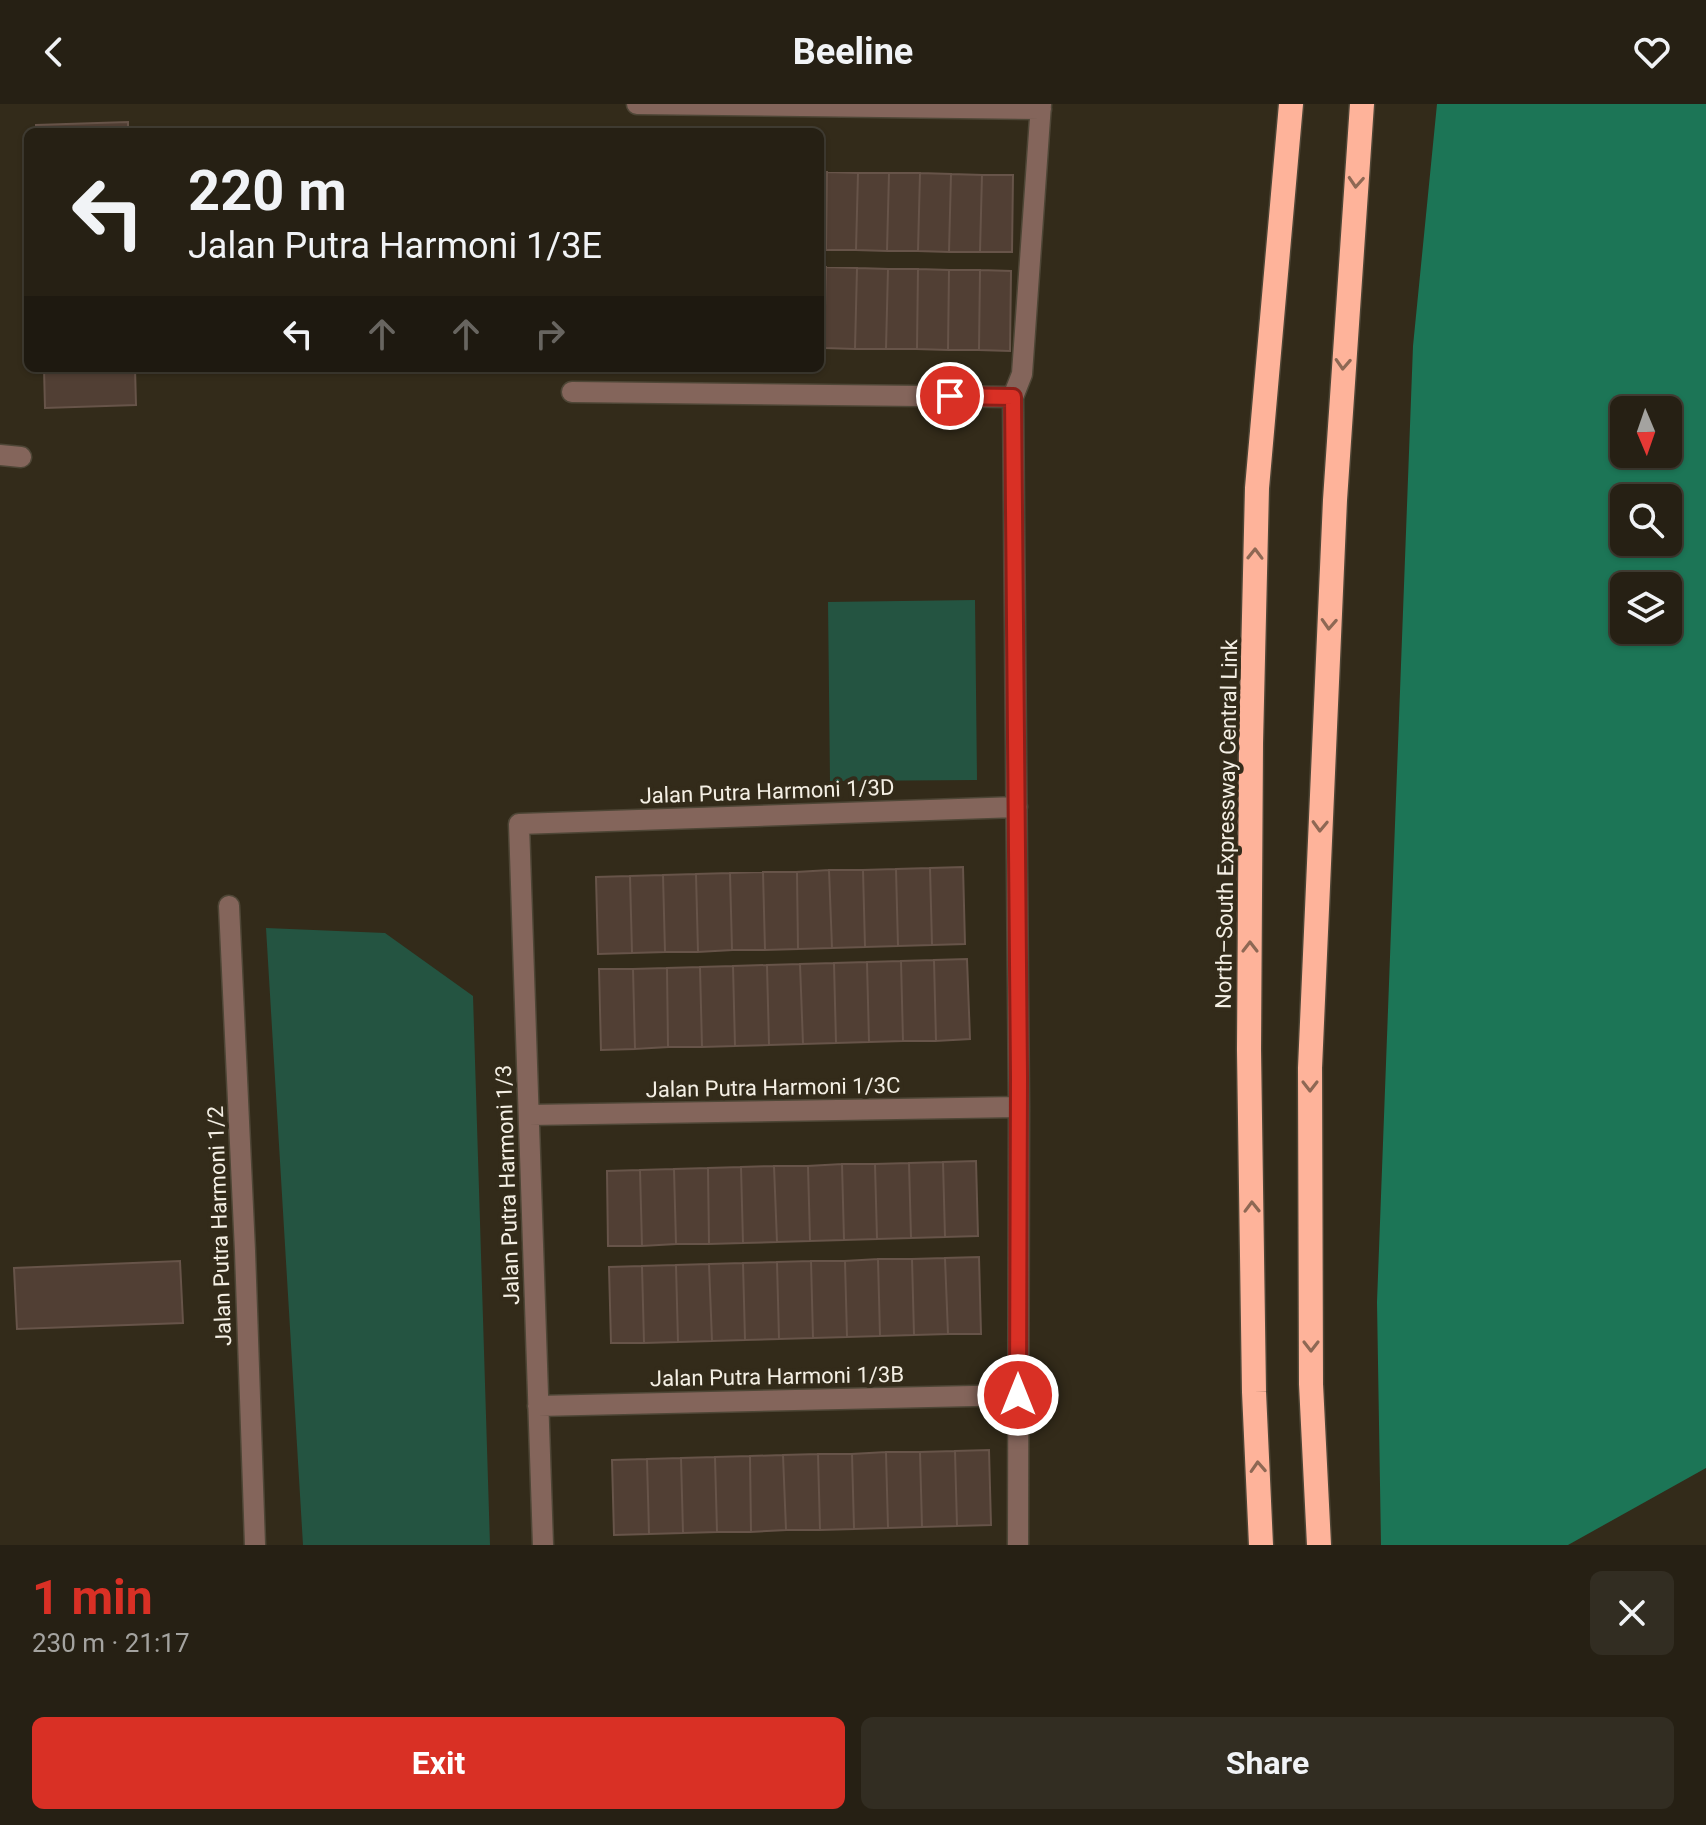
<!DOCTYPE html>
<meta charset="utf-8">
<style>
body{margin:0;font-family:Roboto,sans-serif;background:#322d22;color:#f1f3f6;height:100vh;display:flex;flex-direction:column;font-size:30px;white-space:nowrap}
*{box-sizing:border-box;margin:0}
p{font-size:26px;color:#a4a3a0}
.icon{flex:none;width:44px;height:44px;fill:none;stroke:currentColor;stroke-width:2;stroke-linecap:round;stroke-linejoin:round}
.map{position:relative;height:1441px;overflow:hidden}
.drawer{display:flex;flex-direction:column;background:#262014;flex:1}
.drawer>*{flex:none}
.guide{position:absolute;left:24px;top:24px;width:800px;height:244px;border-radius:12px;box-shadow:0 2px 6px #0004,0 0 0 2px #423e34;background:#262014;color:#f1f3f6;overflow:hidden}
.needle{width:52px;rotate:178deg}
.buttons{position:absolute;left:1610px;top:292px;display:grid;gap:16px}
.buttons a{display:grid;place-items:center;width:72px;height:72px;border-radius:12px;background:#262014;box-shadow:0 2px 6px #0004,0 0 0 2px #423e34;font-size:40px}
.pin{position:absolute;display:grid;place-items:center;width:68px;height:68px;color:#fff;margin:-34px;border:4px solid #fff;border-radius:50%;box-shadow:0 2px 8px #0007}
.me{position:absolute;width:88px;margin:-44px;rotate:0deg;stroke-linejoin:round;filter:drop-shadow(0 0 6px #0008)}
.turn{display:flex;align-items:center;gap:28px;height:168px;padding:0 32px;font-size:36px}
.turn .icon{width:104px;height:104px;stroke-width:2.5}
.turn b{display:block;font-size:56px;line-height:68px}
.lanes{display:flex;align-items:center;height:76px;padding:0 32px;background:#0003;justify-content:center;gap:40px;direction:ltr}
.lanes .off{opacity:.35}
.round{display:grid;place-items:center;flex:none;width:84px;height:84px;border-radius:12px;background:#322d22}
.summary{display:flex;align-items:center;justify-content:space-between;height:136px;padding:0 32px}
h1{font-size:48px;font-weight:700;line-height:60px;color:#d93025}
.button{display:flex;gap:16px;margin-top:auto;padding:16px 32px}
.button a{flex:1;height:92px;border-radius:12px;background:#d93025;color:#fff;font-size:32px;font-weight:700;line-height:92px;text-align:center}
.button a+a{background:#322d22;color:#f1f3f6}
header{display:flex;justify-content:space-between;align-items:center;height:104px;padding:0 32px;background:#262014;font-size:36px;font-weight:700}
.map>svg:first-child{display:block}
.green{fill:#245441}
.forest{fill:#1c7556;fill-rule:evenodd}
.building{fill:#513f34;stroke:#675449;stroke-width:2}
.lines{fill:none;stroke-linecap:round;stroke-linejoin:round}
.minor-casing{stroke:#4e4636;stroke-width:23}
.highway-casing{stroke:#4e4636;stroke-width:27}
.minor{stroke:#84655b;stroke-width:20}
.highway{stroke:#feb39a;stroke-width:24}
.oneway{stroke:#8e6854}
.route-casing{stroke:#8d1f18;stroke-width:20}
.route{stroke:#d93025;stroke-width:14}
.labels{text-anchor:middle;stroke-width:8;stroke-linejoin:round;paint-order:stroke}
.street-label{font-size:22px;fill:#f4efe4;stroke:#332b1a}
</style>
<header><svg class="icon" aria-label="back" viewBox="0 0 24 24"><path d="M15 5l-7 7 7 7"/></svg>Beeline<svg class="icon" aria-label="heart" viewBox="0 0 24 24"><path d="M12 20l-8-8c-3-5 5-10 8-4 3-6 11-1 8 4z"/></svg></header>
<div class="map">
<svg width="1706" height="1441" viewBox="0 0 1706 1441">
<rect width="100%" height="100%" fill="#332b1a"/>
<path class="green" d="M 975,496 L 977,676 L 830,677 L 828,498 Z
M 266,824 L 385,829 L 473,892 L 490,1441 L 303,1441 Z"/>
<path class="forest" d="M 1437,0 L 1706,0 L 1706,1364 L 1568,1441 L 1381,1441 L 1377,1198 L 1413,242 ZM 1624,306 L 1668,306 L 1668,350 L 1624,350 ZM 1624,394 L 1668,394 L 1668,438 L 1624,438 ZM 1624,482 L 1668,482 L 1668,526 L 1624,526 Z"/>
<path class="building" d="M 128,18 L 128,28 L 36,28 L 36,21 Z
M 820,68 L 827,68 L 826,146 L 820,146 Z
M 827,68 L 858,69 L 856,146 L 826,146 Z
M 858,69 L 889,69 L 887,147 L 856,146 Z
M 889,69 L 920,69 L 918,147 L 887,147 Z
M 920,69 L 951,70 L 949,148 L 918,147 Z
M 951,70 L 982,71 L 980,148 L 949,148 Z
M 982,71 L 1013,71 L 1012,148 L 980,148 Z
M 820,163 L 826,163 L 824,244 L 820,244 Z
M 826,163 L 857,164 L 855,245 L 824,244 Z
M 857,164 L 888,165 L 886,245 L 855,245 Z
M 888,165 L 918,165 L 917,245 L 886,245 Z
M 918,165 L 949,166 L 948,246 L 917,245 Z
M 949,166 L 980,166 L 979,246 L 948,246 Z
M 980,166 L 1011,167 L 1010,247 L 979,246 Z
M 44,264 L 135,264 L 136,301 L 45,304 Z
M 963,763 L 965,840 L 932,841 L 930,764 Z
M 930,764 L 932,841 L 898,842 L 896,765 Z
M 896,765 L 898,842 L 865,843 L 863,766 Z
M 829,766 L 863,766 L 865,843 L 832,844 Z
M 829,766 L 832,844 L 798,845 L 797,768 Z
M 763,768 L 797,768 L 798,845 L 765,846 Z
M 763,768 L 765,846 L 732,846 L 730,769 Z
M 730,769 L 732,846 L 698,848 L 696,770 Z
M 696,770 L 698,848 L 665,848 L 663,771 Z
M 663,771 L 665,848 L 632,849 L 630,772 Z
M 630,772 L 632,849 L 598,850 L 596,773 Z
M 967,855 L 970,935 L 936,937 L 934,856 Z
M 934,856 L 936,937 L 903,937 L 901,857 Z
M 901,857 L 903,937 L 869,938 L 867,858 Z
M 867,858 L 869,938 L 836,939 L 834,859 Z
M 834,859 L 836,939 L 803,940 L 800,860 Z
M 800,860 L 803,940 L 769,941 L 767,861 Z
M 767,861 L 769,941 L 735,942 L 733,862 Z
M 733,862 L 735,942 L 702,943 L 700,863 Z
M 700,863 L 702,943 L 668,943 L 667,864 Z
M 667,864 L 668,943 L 635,945 L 633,865 Z
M 599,865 L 633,865 L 635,945 L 601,946 Z
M 976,1057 L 978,1132 L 945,1133 L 943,1058 Z
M 943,1058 L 945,1133 L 911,1134 L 909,1059 Z
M 909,1059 L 911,1134 L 877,1135 L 875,1060 Z
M 842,1060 L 875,1060 L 877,1135 L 844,1136 Z
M 842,1060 L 844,1136 L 810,1137 L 808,1062 Z
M 774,1062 L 808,1062 L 810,1137 L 777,1138 Z
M 774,1062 L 777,1138 L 743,1139 L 741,1063 Z
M 741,1063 L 743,1139 L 709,1140 L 708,1064 Z
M 708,1064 L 709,1140 L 676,1140 L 674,1065 Z
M 674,1065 L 676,1140 L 642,1142 L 640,1066 Z
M 640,1066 L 642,1142 L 608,1142 L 607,1067 Z
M 979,1153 L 981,1230 L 948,1230 L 945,1154 Z
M 945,1154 L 948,1230 L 914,1231 L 912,1155 Z
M 878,1155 L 912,1155 L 914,1231 L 880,1232 Z
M 878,1155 L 880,1232 L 847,1233 L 845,1157 Z
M 180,1157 L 183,1219 L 17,1225 L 14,1164 Z
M 811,1157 L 845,1157 L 847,1233 L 813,1234 Z
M 811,1157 L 813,1234 L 779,1235 L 777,1158 Z
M 777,1158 L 779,1235 L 745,1236 L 743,1159 Z
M 743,1159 L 745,1236 L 712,1237 L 709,1160 Z
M 709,1160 L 712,1237 L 678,1238 L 676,1161 Z
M 676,1161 L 678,1238 L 644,1239 L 642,1162 Z
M 642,1162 L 644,1239 L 611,1239 L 609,1163 Z
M 989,1346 L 991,1421 L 957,1422 L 955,1347 Z
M 955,1347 L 957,1422 L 922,1423 L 920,1348 Z
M 886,1348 L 920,1348 L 922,1423 L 888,1424 Z
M 886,1348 L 888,1424 L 854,1425 L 852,1350 Z
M 818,1350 L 852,1350 L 854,1425 L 820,1426 Z
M 818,1350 L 820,1426 L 786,1426 L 783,1351 Z
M 783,1351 L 786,1426 L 751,1428 L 750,1352 Z
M 750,1352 L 751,1428 L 717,1428 L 715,1353 Z
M 715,1353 L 717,1428 L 683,1429 L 681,1354 Z
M 681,1354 L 683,1429 L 649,1430 L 647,1355 Z
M 647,1355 L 649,1430 L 614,1431 L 612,1356 Z"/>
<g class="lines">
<g class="minor-casing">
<path id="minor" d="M 637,0 L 1041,5
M 572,288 L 1013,293 L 1022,270 L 1041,0
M 1013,293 L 1019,1003 L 1018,1441
M 0,351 L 21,353
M 229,802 L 245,1147 L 255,1441
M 529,1011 L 1019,1003
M 538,1302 L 1018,1291
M 543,1441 L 519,720 L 1017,703"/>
</g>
<g class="highway-casing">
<path id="highway" d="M 1261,1441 L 1254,1288 L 1249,946 L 1251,640 L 1257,384 L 1291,0
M 1319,1441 L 1311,1280 L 1310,964 L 1335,396 L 1362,0"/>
</g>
<use href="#minor" class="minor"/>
<use href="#highway" class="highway"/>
</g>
<defs><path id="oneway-chevron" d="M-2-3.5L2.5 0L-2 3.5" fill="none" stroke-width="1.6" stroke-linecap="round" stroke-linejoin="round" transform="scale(2)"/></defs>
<g class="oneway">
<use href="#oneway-chevron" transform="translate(1356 78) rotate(94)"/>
<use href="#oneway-chevron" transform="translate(1343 260) rotate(93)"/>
<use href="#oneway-chevron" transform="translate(1255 450) rotate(-89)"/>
<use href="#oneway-chevron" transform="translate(1329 520) rotate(93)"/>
<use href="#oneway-chevron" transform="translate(1320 722) rotate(92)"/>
<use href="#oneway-chevron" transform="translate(1250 843) rotate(-90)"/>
<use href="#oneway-chevron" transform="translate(1310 982) rotate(90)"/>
<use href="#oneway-chevron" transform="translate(1252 1103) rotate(-91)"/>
<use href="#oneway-chevron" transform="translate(1311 1242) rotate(90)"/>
<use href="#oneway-chevron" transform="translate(1258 1363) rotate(-93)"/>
</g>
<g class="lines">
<g class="route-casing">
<path id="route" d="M 950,292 L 1013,293 L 1019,973 L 1018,1291"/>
</g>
<use href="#route" class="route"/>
</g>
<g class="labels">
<g class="street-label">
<text transform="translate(767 687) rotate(-2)" y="8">Jalan Putra Harmoni 1/3D</text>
<text transform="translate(1226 720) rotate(-89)" y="8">North–South Expressway Central Link</text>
<text transform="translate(773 983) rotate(-1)" y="8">Jalan Putra Harmoni 1/3C</text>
<text transform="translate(507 1081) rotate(-92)" y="8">Jalan Putra Harmoni 1/3</text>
<text transform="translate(219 1122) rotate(-92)" y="8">Jalan Putra Harmoni 1/2</text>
<text transform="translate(777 1272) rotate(-1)" y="8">Jalan Putra Harmoni 1/3B</text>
</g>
</g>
</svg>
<div class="buttons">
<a><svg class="needle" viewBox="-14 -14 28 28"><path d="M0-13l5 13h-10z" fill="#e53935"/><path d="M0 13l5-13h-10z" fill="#a4a3a0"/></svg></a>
<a><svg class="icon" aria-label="search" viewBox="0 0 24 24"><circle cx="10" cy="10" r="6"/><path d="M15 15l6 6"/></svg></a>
<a><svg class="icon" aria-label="layers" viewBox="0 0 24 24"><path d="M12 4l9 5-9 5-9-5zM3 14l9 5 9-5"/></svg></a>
</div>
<div class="pin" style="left:950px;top:292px;background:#d93025"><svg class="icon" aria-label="arrive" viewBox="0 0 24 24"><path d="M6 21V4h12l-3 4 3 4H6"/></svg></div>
<svg class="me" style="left:1018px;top:1291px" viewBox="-20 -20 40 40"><circle r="17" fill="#d93025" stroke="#fff" stroke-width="3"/><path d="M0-11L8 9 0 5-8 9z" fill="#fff"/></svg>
<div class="guide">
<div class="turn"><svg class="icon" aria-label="left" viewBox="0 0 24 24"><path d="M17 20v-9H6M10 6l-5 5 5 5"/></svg><div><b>220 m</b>Jalan Putra Harmoni 1/3E</div></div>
<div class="lanes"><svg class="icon" aria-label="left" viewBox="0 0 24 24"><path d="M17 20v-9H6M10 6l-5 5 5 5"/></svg><svg class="icon off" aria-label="ahead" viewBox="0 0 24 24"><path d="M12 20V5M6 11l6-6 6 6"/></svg><svg class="icon off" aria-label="ahead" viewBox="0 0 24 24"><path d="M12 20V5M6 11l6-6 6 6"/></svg><svg class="icon off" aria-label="right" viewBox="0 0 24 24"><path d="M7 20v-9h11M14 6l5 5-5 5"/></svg></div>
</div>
</div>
<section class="drawer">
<div class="summary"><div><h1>1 min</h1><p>230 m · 21:17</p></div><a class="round"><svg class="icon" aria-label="close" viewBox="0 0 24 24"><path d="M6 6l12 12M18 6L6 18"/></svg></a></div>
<div class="button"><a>Exit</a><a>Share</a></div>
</section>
